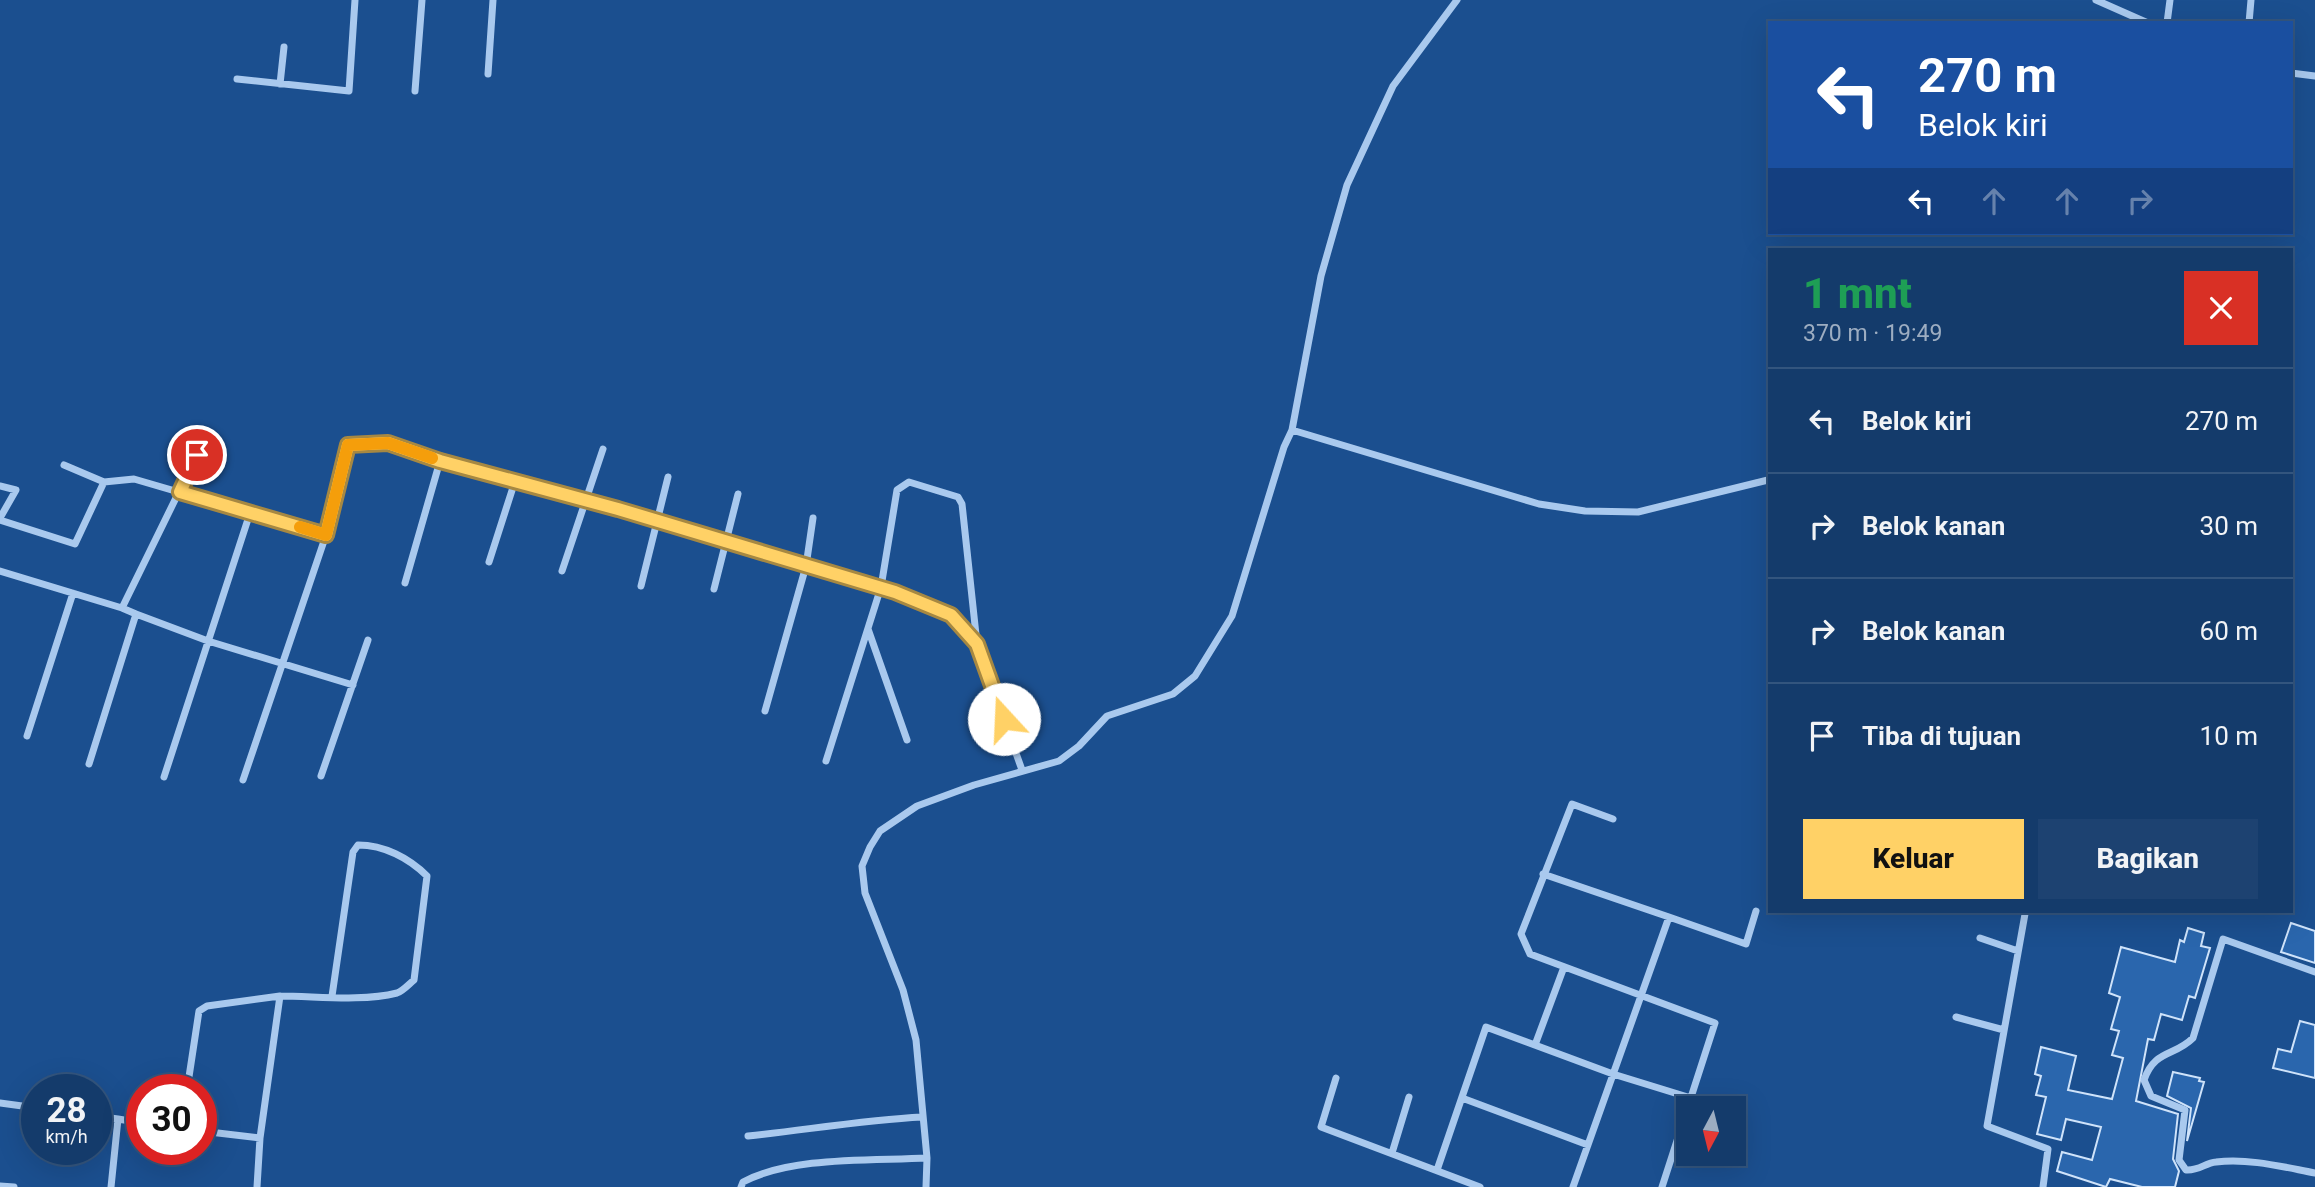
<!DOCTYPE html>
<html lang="id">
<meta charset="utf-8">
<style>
body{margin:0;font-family:Roboto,sans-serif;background:#1d4271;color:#f1f3f6;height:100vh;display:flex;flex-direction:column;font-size:26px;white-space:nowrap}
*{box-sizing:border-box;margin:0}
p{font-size:23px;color:#9dadc1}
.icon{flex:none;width:38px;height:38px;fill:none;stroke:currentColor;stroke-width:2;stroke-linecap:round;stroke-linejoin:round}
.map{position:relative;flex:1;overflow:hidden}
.panel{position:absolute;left:1768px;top:248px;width:525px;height:665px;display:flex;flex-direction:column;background:#143b6b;border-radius:0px;box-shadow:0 7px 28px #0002,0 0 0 2px #33557e}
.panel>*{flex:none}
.banner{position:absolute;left:1768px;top:21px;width:525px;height:214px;border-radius:0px;box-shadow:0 7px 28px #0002,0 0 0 2px #33557e;background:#1a4fa0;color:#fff;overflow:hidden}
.needle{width:46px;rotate:187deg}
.tools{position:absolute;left:1676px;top:1096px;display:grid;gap:14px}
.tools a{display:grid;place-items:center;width:70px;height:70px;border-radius:0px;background:#143b6b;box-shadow:0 7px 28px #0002,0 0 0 2px #33557e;font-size:35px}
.speed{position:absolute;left:21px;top:1074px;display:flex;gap:14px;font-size:35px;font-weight:700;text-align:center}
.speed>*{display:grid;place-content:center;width:91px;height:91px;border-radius:50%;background:#143b6b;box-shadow:0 7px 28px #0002,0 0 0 2px #33557e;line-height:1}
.speed small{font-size:18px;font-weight:400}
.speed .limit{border:10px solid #d22;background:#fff;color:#111}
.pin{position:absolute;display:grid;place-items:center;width:60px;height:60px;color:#fff;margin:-30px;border:4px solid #fff;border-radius:50%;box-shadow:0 2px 7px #0007}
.me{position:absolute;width:77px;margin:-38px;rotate:340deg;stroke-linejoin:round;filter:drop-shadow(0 0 5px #0008)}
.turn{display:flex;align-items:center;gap:24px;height:147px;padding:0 35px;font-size:32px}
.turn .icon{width:91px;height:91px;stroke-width:2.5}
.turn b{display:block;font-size:49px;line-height:60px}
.lanes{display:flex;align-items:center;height:66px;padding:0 35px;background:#0003;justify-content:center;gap:35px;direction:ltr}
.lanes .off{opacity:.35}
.round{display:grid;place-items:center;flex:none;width:74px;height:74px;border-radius:0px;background:#1d4271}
.summary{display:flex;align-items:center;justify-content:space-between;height:119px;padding:0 35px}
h1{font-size:42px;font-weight:800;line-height:52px;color:#1e9e55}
.cta{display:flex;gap:14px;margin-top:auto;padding:14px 35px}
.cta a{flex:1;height:80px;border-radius:0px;background:#ffd166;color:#111;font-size:28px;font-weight:800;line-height:80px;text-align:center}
.cta a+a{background:#1d4271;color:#f1f3f6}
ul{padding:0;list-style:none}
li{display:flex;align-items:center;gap:21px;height:105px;padding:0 35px;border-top:2px solid #33557e}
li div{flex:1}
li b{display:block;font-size:26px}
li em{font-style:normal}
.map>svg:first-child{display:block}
.building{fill:#2a66ad;stroke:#cfe3fa;stroke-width:2}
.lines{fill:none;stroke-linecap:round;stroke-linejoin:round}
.street{stroke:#a9c9ee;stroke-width:7}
.route-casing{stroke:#a68842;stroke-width:18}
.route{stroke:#ffd166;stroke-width:12}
.slow{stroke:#f59e0b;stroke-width:12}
</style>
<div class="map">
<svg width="2315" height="1187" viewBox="0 0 2315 1187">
<rect width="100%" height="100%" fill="#1b4f8f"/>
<path class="building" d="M 2291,923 L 2315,931 L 2315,963 L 2281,952 Z
M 2188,928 L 2204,933 L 2201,946 L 2210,948 L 2195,998 L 2189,996 L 2182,1020 L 2161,1014 L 2154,1040 L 2148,1039 L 2136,1101 L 2178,1114 L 2173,1159 L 2179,1171 L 2175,1187 L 2142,1187 L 2110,1179 L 2106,1187 L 2057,1171 L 2062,1152 L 2092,1160 L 2101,1127 L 2066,1119 L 2061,1140 L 2037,1134 L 2046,1097 L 2036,1095 L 2041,1076 L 2035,1074 L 2041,1047 L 2076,1056 L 2068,1090 L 2112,1099 L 2123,1058 L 2112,1055 L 2119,1031 L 2111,1029 L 2120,997 L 2109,993 L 2121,947 L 2175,962 L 2180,940 L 2184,942 Z
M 2300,1021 L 2315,1025 L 2315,1078 L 2273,1068 L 2278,1049 L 2291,1052 Z
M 2173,1072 L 2200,1078 L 2199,1081 L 2204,1082 L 2187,1141 L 2191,1108 L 2167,1096 Z"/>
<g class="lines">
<path class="street" d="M 2096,0 L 2148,23
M 2167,23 L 2170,0
M 2249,23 L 2251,0
M 2291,73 L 2315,76
M 488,74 L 493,0
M 237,79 L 349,91 L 355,0
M 280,84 L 284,47
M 415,91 L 422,0
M 1292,430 L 1539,504 L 1585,511 L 1638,512 L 1768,480
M 64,465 L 104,482 L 134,479 L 326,535
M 0,486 L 16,490 L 0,518
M 0,520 L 75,544 L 104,482
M 489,562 L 515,481
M 0,571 L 122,608
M 562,571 L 603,449
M 405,583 L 440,461
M 641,586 L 668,477
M 714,589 L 738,494
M 136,614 L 208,641 L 353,685
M 868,629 L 907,740
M 765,711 L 806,566 L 813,518
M 27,736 L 73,593
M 826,761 L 881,587 L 897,490 L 909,482 L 958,497 L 962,504 L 977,644
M 89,764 L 136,614 L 122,608 L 197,455
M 321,776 L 368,640
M 164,777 L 250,513
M 243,780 L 326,535 L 348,445 L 388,443 L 440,461 L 618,509 L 895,592 L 952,615 L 977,644 L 1022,770
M 1613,819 L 1572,804 L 1521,934 L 1530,954 L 1715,1023 L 1662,1187
M 1543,874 L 1669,917
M 2025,914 L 1987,1126 L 2048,1149 L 2043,1187
M 1980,938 L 2018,951
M 2315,972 L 2223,939 L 2193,1038 C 2174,1057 2155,1049 2144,1080 L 2151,1096 L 2185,1110 L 2179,1160 L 2186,1170 C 2199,1171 2205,1163 2216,1162 C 2249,1158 2283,1167 2315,1173
M 1956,1017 L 2004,1030
M 1535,1045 L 1564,967
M 1336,1078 L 1321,1127 L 1480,1187
M 187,1090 L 199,1011 L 207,1006 L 280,996
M 1462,1098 L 1588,1145
M 0,1103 L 37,1108
M 96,1116 L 118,1119
M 201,1131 L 260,1138
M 748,1136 C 806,1130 864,1120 922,1117
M 1392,1153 L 1409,1097
M 1437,1170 L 1486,1027 L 1613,1074 L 1691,1098
M 0,1186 L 14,1187
M 111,1187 L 118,1119 L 142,1123
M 257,1187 L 260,1138 L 280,996 C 316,996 361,1002 397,993 C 403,991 409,984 414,980 L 427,876 C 409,858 384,845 358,845 L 353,852 L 332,996
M 741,1187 L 743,1182 C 792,1156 872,1161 927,1158
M 926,1187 L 927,1158 L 916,1040 L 903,990 L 865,893 L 862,866 L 870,847 L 880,831 L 917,806 L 974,785 L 1059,761 L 1079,746 L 1107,716 L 1173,694 L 1195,676 L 1232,616 L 1284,447 L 1292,430 L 1321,276 L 1347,185 L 1393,86 L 1457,0
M 1573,1187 L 1669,917 L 1746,944 L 1756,911"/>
</g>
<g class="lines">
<g class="route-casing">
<path id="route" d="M 197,455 L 180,492 L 326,535 L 348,445 L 388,443 L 440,461 L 618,509 L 895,592 L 951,615 L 977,644 L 1004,719"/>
</g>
<use href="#route" class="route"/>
<path class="slow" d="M 300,527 L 326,535 L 348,445 L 388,443 L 432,458"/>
</g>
</svg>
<div class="tools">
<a><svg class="needle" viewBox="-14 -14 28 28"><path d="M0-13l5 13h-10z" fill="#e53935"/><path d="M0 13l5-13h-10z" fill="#9dadc1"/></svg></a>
</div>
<div class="speed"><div>28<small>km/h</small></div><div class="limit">30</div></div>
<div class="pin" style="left:197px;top:455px;background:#d93025"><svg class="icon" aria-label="arrive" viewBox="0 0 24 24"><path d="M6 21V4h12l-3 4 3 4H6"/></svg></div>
<svg class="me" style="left:1004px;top:719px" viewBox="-20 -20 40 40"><circle r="19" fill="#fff"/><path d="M0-13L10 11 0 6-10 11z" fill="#ffd166"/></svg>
<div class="banner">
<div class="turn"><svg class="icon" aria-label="left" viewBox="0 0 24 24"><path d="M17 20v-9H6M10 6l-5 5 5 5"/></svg><div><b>270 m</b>Belok kiri</div></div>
<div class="lanes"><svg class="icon" aria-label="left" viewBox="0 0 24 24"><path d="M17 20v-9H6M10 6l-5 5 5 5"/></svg><svg class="icon off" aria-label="ahead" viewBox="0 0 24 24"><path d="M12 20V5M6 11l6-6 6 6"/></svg><svg class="icon off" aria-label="ahead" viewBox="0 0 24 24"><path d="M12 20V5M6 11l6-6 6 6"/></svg><svg class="icon off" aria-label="right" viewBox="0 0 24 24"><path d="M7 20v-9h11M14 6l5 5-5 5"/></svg></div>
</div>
<section class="panel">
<div class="summary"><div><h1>1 mnt</h1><p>370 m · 19:49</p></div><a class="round" style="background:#d93025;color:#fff"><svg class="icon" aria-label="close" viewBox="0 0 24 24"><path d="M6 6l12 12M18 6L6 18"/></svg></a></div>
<ul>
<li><svg class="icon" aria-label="left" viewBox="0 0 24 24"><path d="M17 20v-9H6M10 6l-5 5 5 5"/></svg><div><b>Belok kiri</b></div><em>270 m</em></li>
<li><svg class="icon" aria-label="right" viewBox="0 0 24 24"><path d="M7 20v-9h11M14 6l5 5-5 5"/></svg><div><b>Belok kanan</b></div><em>30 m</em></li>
<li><svg class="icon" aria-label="right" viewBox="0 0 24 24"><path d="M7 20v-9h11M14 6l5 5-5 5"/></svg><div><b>Belok kanan</b></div><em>60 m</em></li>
<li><svg class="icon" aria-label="arrive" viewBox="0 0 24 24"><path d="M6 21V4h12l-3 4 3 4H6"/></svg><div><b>Tiba di tujuan</b></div><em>10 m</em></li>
</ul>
<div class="cta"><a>Keluar</a><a>Bagikan</a></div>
</section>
</div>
